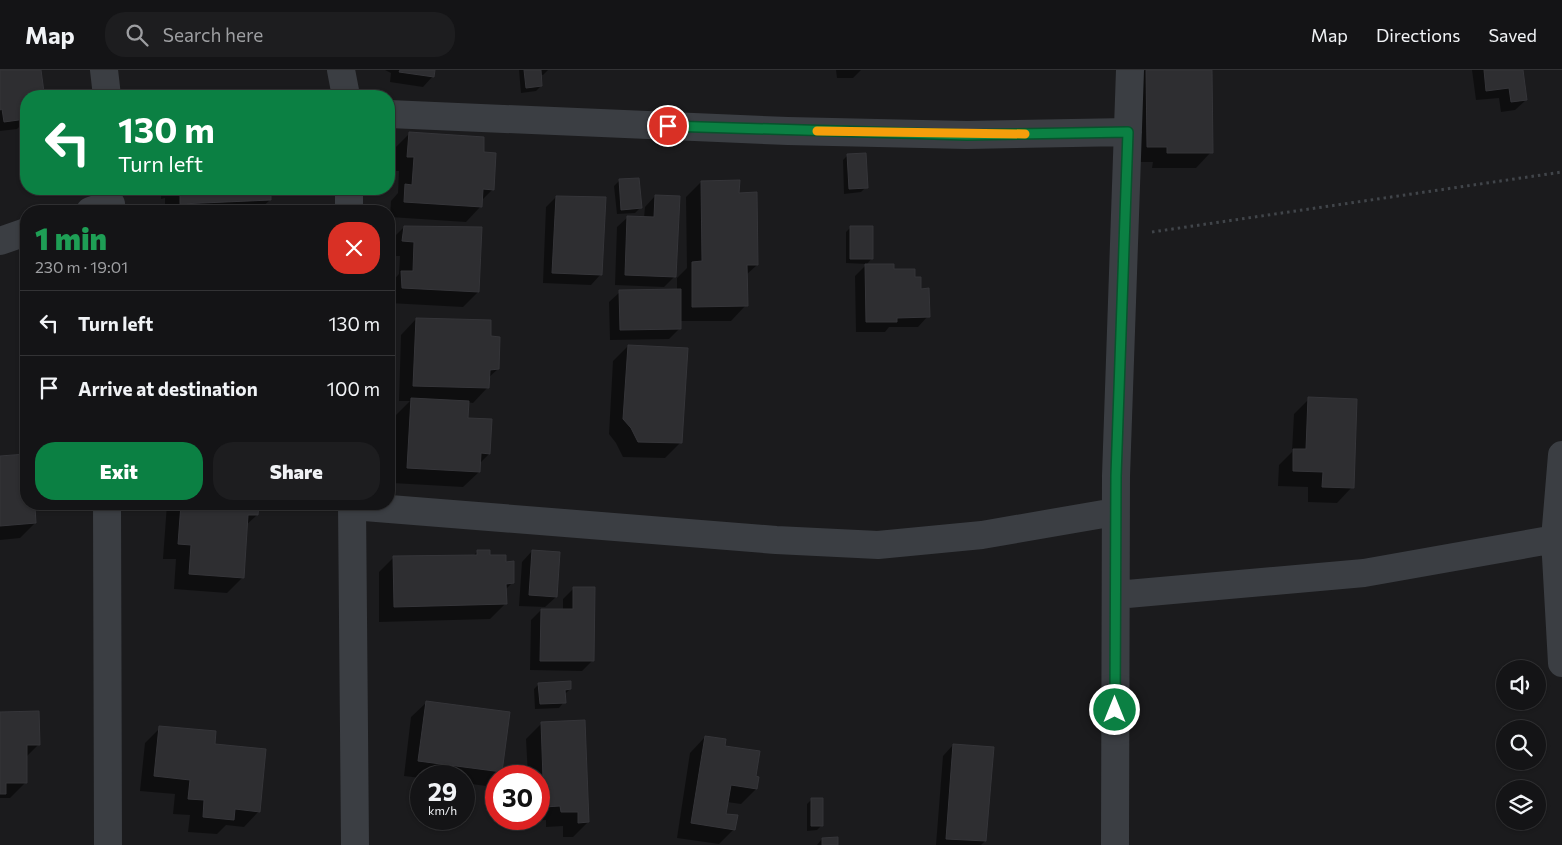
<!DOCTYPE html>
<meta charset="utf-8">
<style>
body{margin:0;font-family:Commissioner,sans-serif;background:#1d1d1f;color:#f1f3f6;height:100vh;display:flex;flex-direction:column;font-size:19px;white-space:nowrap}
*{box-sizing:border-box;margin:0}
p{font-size:16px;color:#9d9ea1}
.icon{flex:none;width:28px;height:28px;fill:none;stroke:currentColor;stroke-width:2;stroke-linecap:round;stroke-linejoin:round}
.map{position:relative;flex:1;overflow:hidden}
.sheet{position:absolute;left:20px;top:135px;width:375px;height:305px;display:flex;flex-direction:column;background:#141416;border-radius:20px;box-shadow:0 1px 4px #0004,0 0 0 1px #333335}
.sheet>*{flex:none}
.banner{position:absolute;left:20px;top:20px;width:375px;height:105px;border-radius:20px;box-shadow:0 1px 4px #0004,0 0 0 1px #333335;background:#0b8043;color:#fff;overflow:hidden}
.controls{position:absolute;left:1496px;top:590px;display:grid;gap:10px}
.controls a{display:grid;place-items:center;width:50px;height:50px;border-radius:50%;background:#141416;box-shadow:0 1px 4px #0004,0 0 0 1px #333335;font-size:25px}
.speed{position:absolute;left:410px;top:695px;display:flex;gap:10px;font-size:25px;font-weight:700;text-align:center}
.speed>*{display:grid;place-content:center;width:65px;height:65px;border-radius:50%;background:#141416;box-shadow:0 1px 4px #0004,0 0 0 1px #333335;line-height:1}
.speed small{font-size:12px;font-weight:400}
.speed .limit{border:8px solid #d22;background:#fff;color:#111}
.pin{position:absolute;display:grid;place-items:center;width:42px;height:42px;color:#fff;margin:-21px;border:2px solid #fff;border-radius:50%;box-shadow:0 1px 5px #0007}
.me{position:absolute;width:55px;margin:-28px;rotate:0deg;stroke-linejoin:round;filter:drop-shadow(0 0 4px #0008)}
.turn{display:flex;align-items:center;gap:18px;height:105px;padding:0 15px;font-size:22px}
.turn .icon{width:65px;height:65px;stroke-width:2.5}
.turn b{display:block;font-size:35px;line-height:42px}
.round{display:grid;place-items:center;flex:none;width:52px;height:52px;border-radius:20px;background:#1d1d1f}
.headline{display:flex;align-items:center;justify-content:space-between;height:85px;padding:0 15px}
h1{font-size:30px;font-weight:800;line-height:38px;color:#1e9e55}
.cta{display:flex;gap:10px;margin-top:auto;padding:10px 15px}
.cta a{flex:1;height:58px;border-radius:20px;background:#0b8043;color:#fff;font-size:20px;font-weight:800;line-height:58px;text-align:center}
.cta a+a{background:#1d1d1f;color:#f1f3f6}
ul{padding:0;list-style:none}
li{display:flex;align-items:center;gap:15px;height:65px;padding:0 15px;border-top:1px solid #333335}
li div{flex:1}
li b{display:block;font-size:19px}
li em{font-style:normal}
header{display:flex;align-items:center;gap:30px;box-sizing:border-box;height:70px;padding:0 25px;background:#141416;border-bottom:1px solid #333335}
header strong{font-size:24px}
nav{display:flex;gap:28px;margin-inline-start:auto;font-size:18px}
.search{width:350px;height:45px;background:#1d1d1f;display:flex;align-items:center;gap:12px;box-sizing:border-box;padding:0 18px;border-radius:20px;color:#9d9ea1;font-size:19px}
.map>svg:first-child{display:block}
.shadow{fill:#0007}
.building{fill:#2e2e31;stroke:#353539}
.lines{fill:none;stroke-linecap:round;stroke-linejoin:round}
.path{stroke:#41454a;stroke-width:3;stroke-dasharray:2.5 4;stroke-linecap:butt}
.minor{stroke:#3b3e43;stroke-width:28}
.route-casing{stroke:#07532c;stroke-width:12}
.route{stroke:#0b8043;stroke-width:9}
.slow{stroke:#f59e0b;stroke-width:9}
</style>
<header>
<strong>Map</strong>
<div class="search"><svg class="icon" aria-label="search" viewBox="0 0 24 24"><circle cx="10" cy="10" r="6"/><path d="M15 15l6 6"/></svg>Search here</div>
<nav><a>Map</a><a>Directions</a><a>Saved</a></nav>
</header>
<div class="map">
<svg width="1562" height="775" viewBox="0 0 1562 775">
<rect width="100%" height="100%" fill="#1b1b1d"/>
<path class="shadow" d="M 0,0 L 40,0 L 42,21 L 38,26 L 26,26 L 26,50 L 17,59 L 0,61 Z
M 385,0 L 434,0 L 433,6 L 423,17 L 390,12 L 391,3 Z
M 519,0 L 548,0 L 543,5 L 540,4 L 541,16 L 536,21 L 521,23 Z
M 836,0 L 861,0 L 853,8 L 837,8 Z
M 1145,0 L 1210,0 L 1211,82 L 1196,98 L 1152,98 L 1153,92 L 1132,92 L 1131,14 Z
M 1472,0 L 1522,0 L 1526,30 L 1515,40 L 1501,42 L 1499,28 L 1476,30 Z
M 410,63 L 482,83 L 493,119 L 481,131 L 481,136 L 466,152 L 390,147 L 391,131 L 398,123 L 399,101 L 392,101 L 394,79 Z
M 848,85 L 866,117 L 861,122 L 844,124 L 843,90 Z
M 619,111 L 640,138 L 635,143 L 617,144 L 614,116 Z
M 701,112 L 738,124 L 757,195 L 746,205 L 746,235 L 731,251 L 680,251 L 680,258 L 669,269 L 610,270 L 609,232 L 620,222 L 677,220 L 677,208 L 687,198 L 686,127 Z
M 161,119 L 270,119 L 270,130 L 258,141 L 165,141 L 165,128 L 161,129 Z
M 655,126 L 675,206 L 664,217 L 615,215 L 617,157 L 628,147 L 644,148 L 645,137 Z
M 556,127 L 601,204 L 591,215 L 543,213 L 546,137 Z
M 404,157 L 478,222 L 463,237 L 389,233 L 389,215 L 399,204 L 400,186 L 389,186 L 389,172 Z
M 851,157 L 872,188 L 867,194 L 846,193 L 846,162 Z
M 866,195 L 893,200 L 914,208 L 920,220 L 928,246 L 918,257 L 889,257 L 885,262 L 856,262 L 855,206 Z
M 416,249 L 489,267 L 498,299 L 488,308 L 488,317 L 473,333 L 467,332 L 466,349 L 489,384 L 479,394 L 479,402 L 463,417 L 392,413 L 396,345 L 410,331 L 399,331 L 401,265 Z
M 628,276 L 681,372 L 665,388 L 623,387 L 616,373 L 609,364 L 613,291 Z
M 1309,329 L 1352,417 L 1337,433 L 1308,432 L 1308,417 L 1278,416 L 1279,395 L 1292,382 L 1294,344 Z
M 26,386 L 26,434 L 42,435 L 34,442 L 35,453 L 20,468 L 0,470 L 0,388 Z
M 167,434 L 257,434 L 257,445 L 246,455 L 242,508 L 227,523 L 174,519 L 176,489 L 163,489 Z
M 478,481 L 505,493 L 512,513 L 505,520 L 505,534 L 490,549 L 379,552 L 379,502 L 394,487 L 473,486 Z
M 532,481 L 556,527 L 545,537 L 519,536 L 522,492 Z
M 574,518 L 592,591 L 582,601 L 530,600 L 531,550 L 541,540 L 563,540 L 563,529 Z
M 539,614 L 570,619 L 564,625 L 564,632 L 559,638 L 535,639 L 534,619 Z
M 427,632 L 501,701 L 486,716 L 464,713 L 464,706 L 421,706 L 421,708 L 404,706 L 411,647 Z
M 0,643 L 39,674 L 25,688 L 26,712 L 10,728 L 0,728 Z
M 542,653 L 588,752 L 573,767 L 563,767 L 563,756 L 546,757 L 546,750 L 529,751 L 529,749 L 539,749 L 539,706 L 528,706 L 526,669 Z
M 160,658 L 214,675 L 259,741 L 244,757 L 226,755 L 217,764 L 188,762 L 190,745 L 173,744 L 175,724 L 140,721 L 145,673 Z
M 705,667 L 724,677 L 755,707 L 756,719 L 741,734 L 727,732 L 725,745 L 734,759 L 719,774 L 677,768 L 690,683 Z
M 953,675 L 985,771 L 981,775 L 936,775 L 943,686 Z
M 812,729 L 822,755 L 817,760 L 807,761 L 807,734 Z
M 822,769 L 837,775 L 817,775 Z"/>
<path class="building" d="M 0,0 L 41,0 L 44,22 L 26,24 L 26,49 L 4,52 L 2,39 L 0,40 Z
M 400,0 L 435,0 L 434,7 L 399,2 Z
M 524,0 L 541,0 L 542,16 L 526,18 Z
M 1146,0 L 1212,0 L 1213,83 L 1167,83 L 1167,77 L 1147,77 Z
M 1484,0 L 1523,0 L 1527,30 L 1511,32 L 1509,18 L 1486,21 Z
M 409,62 L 484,67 L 484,82 L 496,83 L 494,120 L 483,119 L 482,137 L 404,132 L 405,114 L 412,115 L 414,87 L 407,87 Z
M 866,83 L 868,118 L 849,119 L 847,84 Z
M 639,108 L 642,138 L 621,140 L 619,109 Z
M 740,110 L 739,123 L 757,122 L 758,195 L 747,195 L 748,236 L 692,237 L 692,192 L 702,191 L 701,111 Z
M 180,119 L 271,119 L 271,130 L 180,134 Z
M 655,125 L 680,126 L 676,207 L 625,205 L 627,146 L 654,147 Z
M 556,126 L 606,127 L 602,205 L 552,203 Z
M 404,156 L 482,157 L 479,222 L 402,218 L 401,201 L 413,201 L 414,172 L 402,171 Z
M 850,156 L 873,156 L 873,189 L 850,189 Z
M 865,194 L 894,194 L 894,199 L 915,199 L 915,207 L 921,207 L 921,219 L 929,218 L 930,247 L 897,248 L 897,252 L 866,252 Z
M 681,219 L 681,259 L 620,260 L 619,220 Z
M 416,248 L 491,250 L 491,266 L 500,267 L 499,299 L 490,300 L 489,318 L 413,316 Z
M 628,275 L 688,278 L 682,373 L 638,372 L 631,358 L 623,349 Z
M 1308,327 L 1357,329 L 1354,418 L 1322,417 L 1323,402 L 1293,401 L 1293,379 L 1306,379 Z
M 411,328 L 469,331 L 468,348 L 492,349 L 490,384 L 481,383 L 480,402 L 407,398 Z
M 26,384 L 26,434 L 43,435 L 35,437 L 36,453 L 0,456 L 0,386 Z
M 181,434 L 259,434 L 258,445 L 248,445 L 244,508 L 189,504 L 191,475 L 178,474 Z
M 477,480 L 490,480 L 490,485 L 506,485 L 506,492 L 514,491 L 514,513 L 506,514 L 507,534 L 394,537 L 393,486 L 477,485 Z
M 532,480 L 560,482 L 557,527 L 529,525 Z
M 573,517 L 595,517 L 594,591 L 540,591 L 541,539 L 573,539 Z
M 571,611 L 571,619 L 565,620 L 566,633 L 540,634 L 538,613 Z
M 426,631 L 510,642 L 502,702 L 418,691 Z
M 39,641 L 40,675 L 27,675 L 27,713 L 6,713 L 6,724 L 0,724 L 0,642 Z
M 585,650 L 589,752 L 578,753 L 578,742 L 561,742 L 560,736 L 544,737 L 541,652 Z
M 159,656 L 216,661 L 215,674 L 266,679 L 260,742 L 235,739 L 234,750 L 203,747 L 204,730 L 188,729 L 190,710 L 154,706 Z
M 705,666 L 726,669 L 725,676 L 760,681 L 756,706 L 759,707 L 757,719 L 731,715 L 726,744 L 738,745 L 735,760 L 691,753 Z
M 953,674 L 994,677 L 986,771 L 946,769 Z
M 811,728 L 823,728 L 823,756 L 811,756 Z
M 838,767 L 838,775 L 822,775 L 822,768 Z"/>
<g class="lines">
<path class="path" d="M 1152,162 L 1562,102"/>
<path class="minor" d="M 104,0 L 107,26
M 341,0 L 346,26
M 389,44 L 788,61 L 967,65 L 1128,62
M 349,119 L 349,141
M 90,141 L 111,134
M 0,171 L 26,162
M 1562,385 L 1555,469 L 1562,593
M 107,434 L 108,775
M 352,434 L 355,775
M 352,436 L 776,470 L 878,475 L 982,465 L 1115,442
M 1116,525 L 1364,503 L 1555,469
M 1115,775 L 1116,406 L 1130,0"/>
</g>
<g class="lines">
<g class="route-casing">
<path id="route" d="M 668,56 L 967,65 L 1128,62 L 1116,406 L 1115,640"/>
</g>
<use href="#route" class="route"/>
<path class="slow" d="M 817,61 L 1025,64"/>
</g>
</svg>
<div class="controls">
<a><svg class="icon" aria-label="sound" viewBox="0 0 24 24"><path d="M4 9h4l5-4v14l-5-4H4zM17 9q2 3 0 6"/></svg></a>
<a><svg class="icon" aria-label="search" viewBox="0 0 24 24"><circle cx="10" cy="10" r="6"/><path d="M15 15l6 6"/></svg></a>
<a><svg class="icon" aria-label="layers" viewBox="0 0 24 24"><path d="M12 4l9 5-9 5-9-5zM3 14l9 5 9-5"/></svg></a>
</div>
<div class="speed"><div>29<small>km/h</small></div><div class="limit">30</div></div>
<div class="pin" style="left:668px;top:56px;background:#d93025"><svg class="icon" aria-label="arrive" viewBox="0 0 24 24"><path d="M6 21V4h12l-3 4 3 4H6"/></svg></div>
<svg class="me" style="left:1115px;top:640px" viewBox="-20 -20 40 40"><circle r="17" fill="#0b8043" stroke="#fff" stroke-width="3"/><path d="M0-11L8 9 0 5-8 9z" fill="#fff"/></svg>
<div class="banner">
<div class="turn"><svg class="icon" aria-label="left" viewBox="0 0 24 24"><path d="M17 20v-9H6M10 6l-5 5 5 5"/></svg><div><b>130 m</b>Turn left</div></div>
</div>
<section class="sheet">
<div class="headline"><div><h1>1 min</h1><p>230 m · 19:01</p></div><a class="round" style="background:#d93025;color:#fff"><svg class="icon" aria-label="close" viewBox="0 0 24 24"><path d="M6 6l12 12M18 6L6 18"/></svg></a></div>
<ul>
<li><svg class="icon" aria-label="left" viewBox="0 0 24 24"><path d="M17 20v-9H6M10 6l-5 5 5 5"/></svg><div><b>Turn left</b></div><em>130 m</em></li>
<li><svg class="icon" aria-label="arrive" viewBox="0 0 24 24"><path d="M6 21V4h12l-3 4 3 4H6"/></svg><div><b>Arrive at destination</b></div><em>100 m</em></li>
</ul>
<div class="cta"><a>Exit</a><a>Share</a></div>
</section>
</div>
